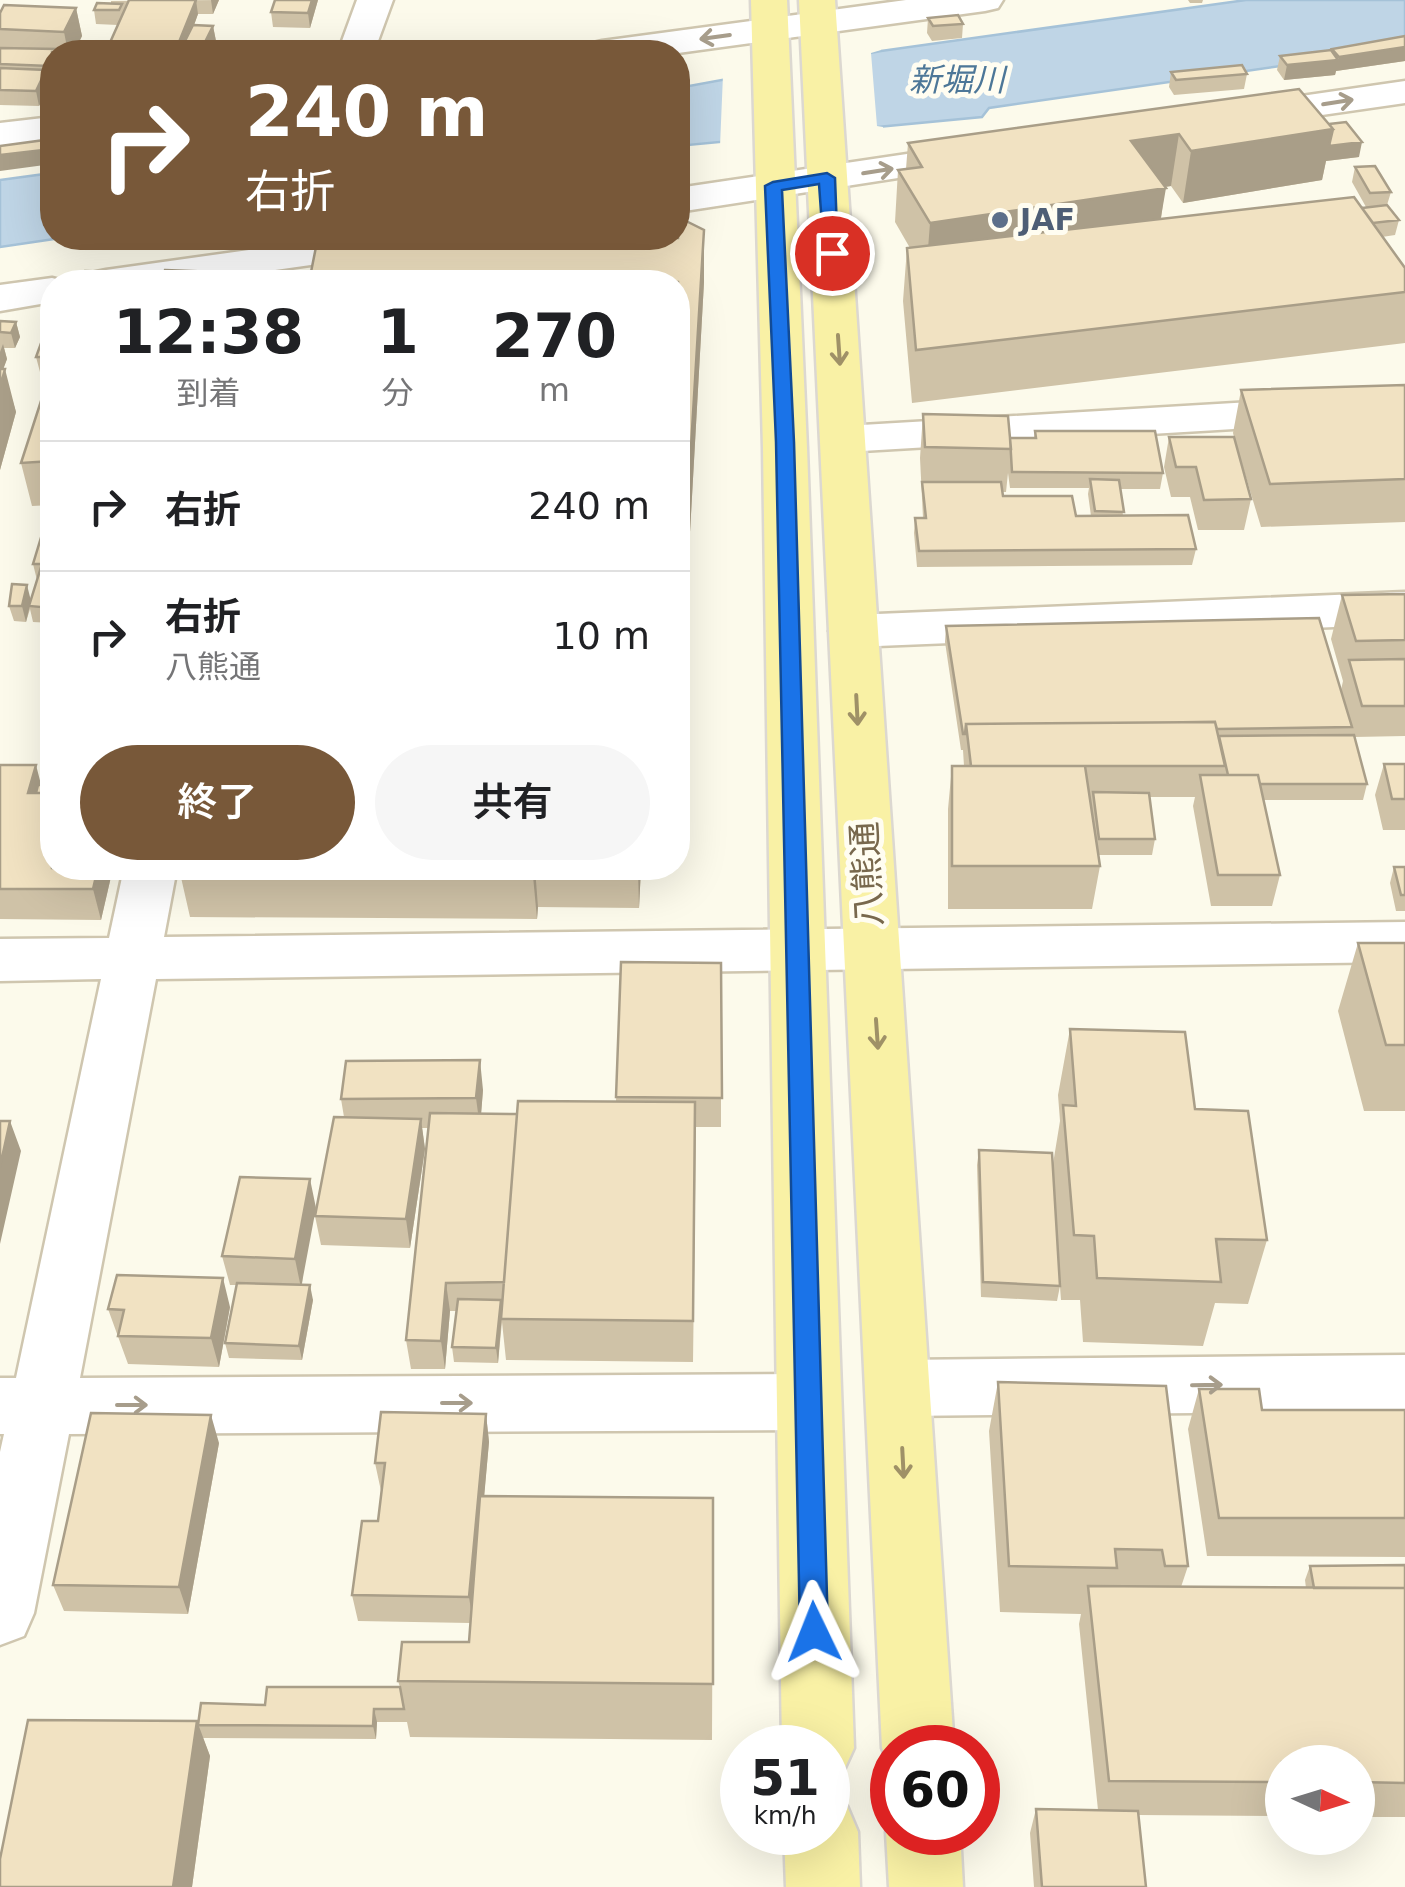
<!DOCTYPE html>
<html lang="ja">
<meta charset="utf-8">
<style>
body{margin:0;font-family:"DejaVu Sans","Noto Sans JP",sans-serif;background:#f6f6f6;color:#202124;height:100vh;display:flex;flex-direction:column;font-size:38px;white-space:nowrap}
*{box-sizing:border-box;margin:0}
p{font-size:32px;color:#757577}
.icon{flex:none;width:55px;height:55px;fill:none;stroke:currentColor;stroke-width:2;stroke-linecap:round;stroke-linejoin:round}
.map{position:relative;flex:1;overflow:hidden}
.panel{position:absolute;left:40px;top:270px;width:650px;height:610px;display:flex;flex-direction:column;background:#fff;border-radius:40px;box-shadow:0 10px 40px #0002}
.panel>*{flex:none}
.hud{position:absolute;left:40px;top:40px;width:650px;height:210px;border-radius:40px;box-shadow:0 10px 40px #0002;background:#785839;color:#fff;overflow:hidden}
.needle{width:65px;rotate:94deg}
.fabs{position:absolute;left:1265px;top:1745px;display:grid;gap:20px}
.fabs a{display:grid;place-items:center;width:110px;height:110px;border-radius:50%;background:#fff;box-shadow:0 10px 40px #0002;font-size:50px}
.speed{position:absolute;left:720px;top:1725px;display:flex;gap:20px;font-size:50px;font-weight:700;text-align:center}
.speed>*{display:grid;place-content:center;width:130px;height:130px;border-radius:50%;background:#fff;box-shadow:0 10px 40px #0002;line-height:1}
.speed small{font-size:25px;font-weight:400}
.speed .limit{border:15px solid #d22;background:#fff;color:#111}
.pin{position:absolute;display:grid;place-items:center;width:85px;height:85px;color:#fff;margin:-42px;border:5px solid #fff;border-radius:50%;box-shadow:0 2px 10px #0007}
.me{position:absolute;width:110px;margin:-55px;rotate:358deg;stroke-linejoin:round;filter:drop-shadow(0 0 8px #0008)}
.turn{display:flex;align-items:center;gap:35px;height:210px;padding:0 40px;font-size:45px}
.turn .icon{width:130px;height:130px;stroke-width:2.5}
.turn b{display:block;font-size:70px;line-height:85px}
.eta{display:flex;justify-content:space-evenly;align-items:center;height:170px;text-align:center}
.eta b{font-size:60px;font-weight:600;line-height:70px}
.primary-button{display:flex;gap:20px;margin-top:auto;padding:20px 40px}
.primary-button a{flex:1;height:115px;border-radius:60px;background:#785839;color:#fff;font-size:40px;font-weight:600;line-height:115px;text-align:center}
.primary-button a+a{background:#f6f6f6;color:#202124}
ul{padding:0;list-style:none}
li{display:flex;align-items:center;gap:30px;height:130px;padding:0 40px;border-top:2px solid #e0e0e0}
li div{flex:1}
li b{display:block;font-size:38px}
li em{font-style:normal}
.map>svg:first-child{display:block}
.water{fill:#bfd5e6;stroke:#a5c2d8;stroke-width:2.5}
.pier{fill:#fcfaeb}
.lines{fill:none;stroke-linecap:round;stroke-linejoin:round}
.minor-casing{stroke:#cfc6af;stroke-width:5}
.major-casing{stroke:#dcd8d1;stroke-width:5}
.minor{fill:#fff;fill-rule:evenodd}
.major{fill:#f9f1a5;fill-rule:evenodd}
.wall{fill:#cfc2a7;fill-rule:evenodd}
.shaded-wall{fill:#a99e88}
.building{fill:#f1e2c2;stroke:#a99e88;stroke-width:2.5}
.oneway{stroke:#a79d8b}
.oneway2{stroke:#9f9167}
.route{fill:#1a73e8;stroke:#114b97;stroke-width:2.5}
.service-dot{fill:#5c6f8a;stroke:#fffdf1;stroke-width:4}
.labels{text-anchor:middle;stroke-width:10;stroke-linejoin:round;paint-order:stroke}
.far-service-label{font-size:30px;font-weight:bold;fill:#4e5e75;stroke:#fffdf1;text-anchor:start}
.far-water-label{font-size:32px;font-style:italic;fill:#4d7798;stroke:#fffdf1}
.street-label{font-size:35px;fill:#78684d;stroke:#fffdf1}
</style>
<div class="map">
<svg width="1405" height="1887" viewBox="0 0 1405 1887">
<rect width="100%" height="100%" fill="#fcfaeb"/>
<path class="water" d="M 1246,0 L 1405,0 L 1405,48 L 989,108 L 982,117 L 678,146 L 678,88 L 881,51 Z
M 52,173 L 52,238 L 61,238 L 0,247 L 0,180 Z"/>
<path class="pier" d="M 881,46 L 881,50 L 871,53 L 877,126 L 883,127 L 883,132 L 720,146 L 723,75 Z"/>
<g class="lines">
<g class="minor-casing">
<path id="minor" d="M 357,0 L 393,0 L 374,52 L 338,52 Z
M 906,0 L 1003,0 L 998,8 L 985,11 L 678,53 L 584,52 L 589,44 L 602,41 Z
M 1405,81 L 1405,103 L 1239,127 L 1226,124 L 1220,116 L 1226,108 L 1239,105 Z
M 52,117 L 52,139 L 0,147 L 0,123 Z
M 981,143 L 995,147 L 1000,155 L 995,163 L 678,212 L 678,188 Z
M 334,238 L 437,238 L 431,247 L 417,250 L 190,282 L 85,282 L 91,273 L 106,270 Z
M 52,278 L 68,282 L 52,282 L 52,302 L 0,311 L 0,285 Z
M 1405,393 L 1405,419 L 845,452 L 829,449 L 823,439 L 829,429 L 845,426 Z
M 1405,592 L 1405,624 L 853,647 L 836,642 L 829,631 L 836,620 L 853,615 Z
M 124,868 L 177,868 L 164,937 L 1405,922 L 1405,962 L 156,979 L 80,1378 L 806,1374 L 829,1382 L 838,1402 L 829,1422 L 806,1430 L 69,1434 L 34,1613 L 24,1636 L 0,1645 L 0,1452 L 4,1434 L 0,1434 L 0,1378 L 16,1378 L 101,979 L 0,981 L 0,939 L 109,938 Z
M 1405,1355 L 1405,1411 L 899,1416 L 876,1408 L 867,1388 L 876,1368 L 899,1360 Z"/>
</g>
<g class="major-casing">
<path id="major" d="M 751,0 L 787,0 L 807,448 L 854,1748 L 843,1772 L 828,1779 L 828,1748 L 782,1748 L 763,448 Z
M 799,0 L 835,0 L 954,1748 L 892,1748 L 892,1772 L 882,1748 Z
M 828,1798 L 847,1806 L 858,1832 L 860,1887 L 786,1887 L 784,1832 L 828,1832 Z
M 892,1817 L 892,1832 L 960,1832 L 963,1887 L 889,1887 L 886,1832 Z"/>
</g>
<use href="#minor" class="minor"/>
<use href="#major" class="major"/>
</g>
<path class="wall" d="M 219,0 L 213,14 L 198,14 L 194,25 L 213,26 L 216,41 L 210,52 L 96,52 L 108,47 L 118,25 L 96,24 L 94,10 L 111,4 L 111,1 Z
M 275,0 L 318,0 L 310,28 L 273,27 L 271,12 Z
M 1188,0 L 1203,0 L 1202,3 L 1190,3 Z
M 76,8 L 82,36 L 74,52 L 52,52 L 52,79 L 49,80 L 50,85 L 39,106 L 0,105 L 0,13 Z
M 928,18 L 963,24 L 962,38 L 932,41 L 927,33 Z
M 1332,49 L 1405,61 L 1336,71 L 1335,75 L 1284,80 L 1277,70 L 1280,56 L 1331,51 Z
M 1171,72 L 1247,74 L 1244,89 L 1174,95 L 1169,87 Z
M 1299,89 L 1359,157 L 1326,161 L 1322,180 L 1183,203 L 1171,186 L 1165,187 L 1161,219 L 1366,207 L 1352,182 L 1355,167 L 1391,192 L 1387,205 L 1399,220 L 1395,235 L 1382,237 L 1405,268 L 1405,343 L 912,403 L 903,301 L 907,248 L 910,248 L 895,222 L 898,170 L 906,169 L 908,143 Z
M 678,282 L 704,282 L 689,550 L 678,550 Z
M 52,313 L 52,505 L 32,506 L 21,463 L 51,373 L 40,372 L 36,357 Z
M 0,321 L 16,322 L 20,337 L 15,348 L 4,348 L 7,359 L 3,369 L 16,412 L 0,470 Z
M 1405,385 L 1405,522 L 1261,527 L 1238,451 L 1251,499 L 1244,530 L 1198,530 L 1190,497 L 1171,497 L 1164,467 L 1169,437 L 1234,437 L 1233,433 L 1241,390 Z
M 923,414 L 1010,438 L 1034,438 L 1035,431 L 1163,473 L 1160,489 L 1120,489 L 1123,516 L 1196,549 L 1192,565 L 917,567 L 914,533 L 915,518 L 923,518 L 920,458 ZM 1008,473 L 1010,488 L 1089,488 L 1088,494 L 1091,516 L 1076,516 L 1003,496 L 1003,492 L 1006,492 Z
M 52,531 L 52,623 L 33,622 L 30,609 L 26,622 L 14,621 L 9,606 L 31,600 L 37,580 L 33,564 Z
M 1405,594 L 1405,736 L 1354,737 L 1367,784 L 1363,800 L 1264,800 L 1280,875 L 1272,906 L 1211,906 L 1193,806 L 1195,797 L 1149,797 L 1155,839 L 1152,855 L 1098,855 L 1100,866 L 1092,909 L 948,909 L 948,809 L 952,766 L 964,766 L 963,750 L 961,750 L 945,642 L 946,626 L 1341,690 L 1343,681 L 1331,639 L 1342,595 Z
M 1384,764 L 1405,764 L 1405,830 L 1383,830 L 1375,795 Z
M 0,765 L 52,868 L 113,868 L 101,920 L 0,919 Z
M 1394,867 L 1405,867 L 1405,911 L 1396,911 L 1390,883 Z
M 181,868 L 641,868 L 639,908 L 538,907 L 537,919 L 190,917 L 180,873 Z
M 1358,943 L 1405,943 L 1405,1111 L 1364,1111 L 1338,1011 Z
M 621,962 L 721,963 L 721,1127 L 696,1127 L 693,1362 L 506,1360 L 502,1322 L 498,1363 L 454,1362 L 452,1347 L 457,1311 L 450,1311 L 445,1369 L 411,1369 L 406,1340 L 428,1128 L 422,1128 L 425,1149 L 410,1248 L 321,1245 L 315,1216 L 344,1117 L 341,1099 L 483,1090 L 481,1113 L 517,1114 L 616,1101 Z
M 1070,1029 L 1195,1109 L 1267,1240 L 1248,1304 L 1215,1303 L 1203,1346 L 1083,1342 L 1080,1300 L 1061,1300 L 1058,1260 L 1060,1286 L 1057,1301 L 981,1297 L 977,1165 L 979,1150 L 1053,1164 L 1060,1121 L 1058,1095 Z
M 310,1179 L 302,1285 L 313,1300 L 302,1360 L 229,1358 L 225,1343 L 237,1285 L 230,1285 L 222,1256 Z
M 230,1307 L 219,1367 L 128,1364 L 108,1309 Z
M 998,1382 L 1188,1566 L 1181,1587 L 1306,1588 L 1305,1580 L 1310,1566 L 1405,1565 L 1405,1817 L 1358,1817 L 1358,1762 L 1282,1762 L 1282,1816 L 1138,1815 L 1146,1887 L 1034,1887 L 1030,1833 L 1036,1809 L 1098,1810 L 1079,1624 L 1081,1614 L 1000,1612 L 989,1431 Z
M 1199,1389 L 1262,1410 L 1405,1410 L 1405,1557 L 1207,1556 L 1188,1429 Z
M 486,1414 L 489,1442 L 484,1496 L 713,1498 L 712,1740 L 410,1737 L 407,1722 L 377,1722 L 376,1739 L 203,1738 L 210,1756 L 192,1887 L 0,1887 L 197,1721 L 265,1705 L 400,1687 L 398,1681 L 469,1642 L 470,1623 L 358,1621 L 352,1595 L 378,1521 L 381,1491 L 375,1463 Z
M 219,1443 L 188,1614 L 64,1611 L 53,1585 Z"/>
<path class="shaded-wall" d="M 196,0 L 198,14 L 185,50 L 181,49 L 182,52 L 175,52 Z
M 211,0 L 219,0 L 213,14 Z
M 312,0 L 318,0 L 310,28 L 308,13 Z
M 76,8 L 82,36 L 74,52 L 68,52 L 64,32 Z
M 213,26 L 216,41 L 210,52 L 201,52 Z
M 1405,47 L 1405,61 L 1336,71 L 1335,75 L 1284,80 L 1287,65 L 1338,60 L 1339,57 Z
M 52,58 L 52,81 L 49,66 Z
M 46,70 L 50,85 L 39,106 L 36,91 Z
M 1333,129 L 1362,142 L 1359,157 L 1326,161 L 1322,180 L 1183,203 L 1191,151 Z
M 1179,134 L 1171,186 L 1124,193 L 1131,141 Z
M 52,149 L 52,164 L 0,171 L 0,155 Z
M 1166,188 L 1157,240 L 926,275 L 930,223 Z
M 704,230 L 704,282 L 689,550 L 688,497 Z
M 16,322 L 20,337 L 15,348 L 11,333 Z
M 3,344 L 7,359 L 0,378 L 0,352 Z
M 5,369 L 16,412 L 0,470 L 0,387 Z
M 27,585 L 31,601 L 26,622 L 22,606 Z
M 36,765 L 44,796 L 28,793 Z
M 98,868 L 113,868 L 101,920 L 93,889 Z
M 535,868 L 538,907 L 537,919 L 533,876 Z
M 638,868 L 641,868 L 639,908 Z
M 480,1060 L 483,1090 L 480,1128 L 476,1098 Z
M 421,1119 L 425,1149 L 410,1248 L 406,1219 Z
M 10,1121 L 21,1151 L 0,1244 L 0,1167 Z
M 310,1179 L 316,1208 L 301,1288 L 295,1259 Z
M 223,1278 L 230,1307 L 219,1367 L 211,1338 Z
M 446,1283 L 450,1311 L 445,1369 L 441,1341 Z
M 310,1285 L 313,1300 L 302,1360 L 299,1346 Z
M 501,1300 L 502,1314 L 498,1363 L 496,1348 Z
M 486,1414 L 489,1442 L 473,1623 L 469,1597 Z
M 211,1415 L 219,1443 L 188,1614 L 179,1587 Z
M 374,1709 L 377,1722 L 376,1739 L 373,1726 Z
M 197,1721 L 210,1756 L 192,1887 L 173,1887 Z"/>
<path class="building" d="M 129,0 L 196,0 L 175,52 L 170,52 L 169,48 L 108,47 Z
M 275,0 L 312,0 L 308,13 L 271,12 Z
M 97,3 L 122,4 L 119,10 L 94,10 Z
M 4,5 L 76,8 L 64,32 L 0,29 L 0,13 Z
M 958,15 L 963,24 L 933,26 L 928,18 Z
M 193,25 L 213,26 L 201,50 L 181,49 Z
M 1405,36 L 1405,47 L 1339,57 L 1332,49 Z
M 99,47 L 169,48 L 164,52 L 96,52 Z
M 0,48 L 57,49 L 55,52 L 52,52 L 52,58 L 49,66 L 0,64 Z
M 1331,50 L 1338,60 L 1287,65 L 1280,56 Z
M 1242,65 L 1247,74 L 1176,80 L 1171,72 Z
M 0,68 L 46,70 L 36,91 L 0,90 Z
M 1299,89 L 1333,129 L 1191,151 L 1179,134 L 1131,141 L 1166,188 L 930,223 L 898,170 L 922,167 L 908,143 Z
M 1346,122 L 1362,142 L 1329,146 L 1333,129 L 1329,124 Z
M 52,139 L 52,149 L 0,155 L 0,146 Z
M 1375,166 L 1391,192 L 1370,193 L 1355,167 Z
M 1354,197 L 1405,268 L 1405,292 L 916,350 L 907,248 Z
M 1387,205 L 1399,220 L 1373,223 L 1362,208 Z
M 678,217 L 704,230 L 688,497 L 678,496 L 678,282 L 309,282 L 317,242 L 348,238 L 678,238 Z
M 165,270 L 216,272 L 213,282 L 161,282 Z
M 85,271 L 145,273 L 142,282 L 81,282 Z
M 52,313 L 52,357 L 36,357 Z
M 0,321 L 16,322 L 11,333 L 0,332 Z
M 52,367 L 52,461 L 21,463 Z
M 0,369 L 5,369 L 0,387 Z
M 1405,385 L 1405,479 L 1270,484 L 1241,390 Z
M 923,414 L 1008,416 L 1011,449 L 925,447 Z
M 1035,431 L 1155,431 L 1163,473 L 1012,472 L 1010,438 L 1036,438 Z
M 1169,437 L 1234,437 L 1251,499 L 1204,500 L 1196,467 L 1176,467 Z
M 1090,479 L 1119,480 L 1124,512 L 1095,511 Z
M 922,482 L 1001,482 L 1003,496 L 1072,496 L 1076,516 L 1188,515 L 1196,549 L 919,551 L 915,518 L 926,518 Z
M 43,531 L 52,531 L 52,608 L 29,606 L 42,564 L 33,564 Z
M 12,584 L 27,585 L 22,606 L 9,606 Z
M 1405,594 L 1405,640 L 1356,641 L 1342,595 Z
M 1319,618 L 1352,727 L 1217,729 L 1215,722 L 966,724 L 965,734 L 963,734 L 946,626 Z
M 1405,659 L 1405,706 L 1362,706 L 1349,660 Z
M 1215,722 L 1225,766 L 971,766 L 966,724 Z
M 1354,735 L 1367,784 L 1260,784 L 1258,775 L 1228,775 L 1219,736 Z
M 1384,764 L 1405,764 L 1405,799 L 1392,799 Z
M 0,765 L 36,765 L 28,793 L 52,793 L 52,868 L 98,868 L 93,889 L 0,889 Z
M 952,766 L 1085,766 L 1100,866 L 952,866 Z
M 1200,775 L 1258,775 L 1280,875 L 1218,875 Z
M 38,785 L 52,785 L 52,793 L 36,793 Z
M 1093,792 L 1149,793 L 1155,839 L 1099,839 Z
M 1394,867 L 1405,867 L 1405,895 L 1401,895 Z
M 181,868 L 534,868 L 533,876 L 180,873 Z
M 1358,943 L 1405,943 L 1405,1045 L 1386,1045 Z
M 621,962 L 721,963 L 722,1098 L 616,1097 Z
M 1070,1029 L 1185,1032 L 1195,1109 L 1248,1111 L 1267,1240 L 1216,1239 L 1221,1282 L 1097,1278 L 1094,1236 L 1074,1235 L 1063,1105 L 1076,1106 Z
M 480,1060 L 476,1098 L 341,1099 L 346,1061 Z
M 518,1101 L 695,1102 L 693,1321 L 501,1319 Z
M 430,1113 L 517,1114 L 504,1282 L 446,1283 L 441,1341 L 406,1340 Z
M 334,1117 L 421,1119 L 406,1219 L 315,1216 Z
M 0,1121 L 10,1121 L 0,1167 Z
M 979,1150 L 1052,1153 L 1060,1286 L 983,1282 Z
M 240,1177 L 310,1179 L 295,1259 L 222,1256 Z
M 117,1275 L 223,1278 L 211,1338 L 118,1336 L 124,1310 L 108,1309 Z
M 237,1283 L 310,1285 L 299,1346 L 225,1343 Z
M 458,1299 L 501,1300 L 496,1348 L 452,1347 Z
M 998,1382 L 1166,1386 L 1188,1566 L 1165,1566 L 1162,1550 L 1115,1549 L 1117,1568 L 1009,1566 Z
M 1199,1389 L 1259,1389 L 1262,1410 L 1405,1410 L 1405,1518 L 1219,1518 Z
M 381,1412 L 486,1414 L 469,1597 L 352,1595 L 362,1521 L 378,1521 L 385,1463 L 375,1463 Z
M 91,1413 L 211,1415 L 179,1587 L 53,1585 Z
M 480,1496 L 713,1498 L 713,1684 L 398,1681 L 402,1642 L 469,1642 Z
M 1405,1565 L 1405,1588 L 1314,1588 L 1310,1566 Z
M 1088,1586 L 1405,1588 L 1405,1783 L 1358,1782 L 1358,1762 L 1282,1762 L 1282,1782 L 1109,1781 Z
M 267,1687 L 400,1687 L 404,1709 L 374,1709 L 373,1726 L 198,1725 L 201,1703 L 265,1705 Z
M 28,1720 L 197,1721 L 173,1887 L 0,1887 L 0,1859 Z
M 1036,1809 L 1138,1811 L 1146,1887 L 1042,1887 Z"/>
<defs><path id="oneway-shaft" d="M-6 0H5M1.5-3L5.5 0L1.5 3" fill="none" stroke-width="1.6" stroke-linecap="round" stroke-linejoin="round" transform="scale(2.5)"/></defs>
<g class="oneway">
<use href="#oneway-shaft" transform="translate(715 37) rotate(172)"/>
<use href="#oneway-shaft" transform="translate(1338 102) rotate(-9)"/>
<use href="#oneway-shaft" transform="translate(878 171) rotate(-9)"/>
<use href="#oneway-shaft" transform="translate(1207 1385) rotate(-1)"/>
<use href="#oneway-shaft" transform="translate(457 1403)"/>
<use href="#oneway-shaft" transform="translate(132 1405)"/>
</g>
<g class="oneway2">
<use href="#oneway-shaft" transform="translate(839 350) rotate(86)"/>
<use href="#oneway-shaft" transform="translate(857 710) rotate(87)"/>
<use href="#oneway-shaft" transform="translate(877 1034) rotate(86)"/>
<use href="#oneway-shaft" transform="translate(903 1463) rotate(87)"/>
</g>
<path class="route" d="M 827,173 L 835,178 L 838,256 L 824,253 L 819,184 L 782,190 L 794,442 L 828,1632 L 824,1642 L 814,1646 L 804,1642 L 800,1632 L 776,442 L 765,186 L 773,182 Z"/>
<circle class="service-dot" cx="1000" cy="220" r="10"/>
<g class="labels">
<g class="far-service-label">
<text x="1020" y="230">JAF</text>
</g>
<g class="far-water-label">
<text x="957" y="91">新堀川</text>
</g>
<g class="street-label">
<text transform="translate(867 874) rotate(-93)" y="12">八熊通</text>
</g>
</g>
</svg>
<div class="fabs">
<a><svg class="needle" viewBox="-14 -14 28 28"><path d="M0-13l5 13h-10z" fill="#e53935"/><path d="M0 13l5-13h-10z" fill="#757577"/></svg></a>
</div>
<div class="speed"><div>51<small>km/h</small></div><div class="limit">60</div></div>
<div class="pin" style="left:832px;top:253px;background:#d93025"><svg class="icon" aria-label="arrive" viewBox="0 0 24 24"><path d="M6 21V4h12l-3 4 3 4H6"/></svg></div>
<svg class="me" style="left:814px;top:1632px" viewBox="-20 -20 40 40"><path d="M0-17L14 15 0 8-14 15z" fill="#1a73e8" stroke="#fff" stroke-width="4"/></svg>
<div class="hud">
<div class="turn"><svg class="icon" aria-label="right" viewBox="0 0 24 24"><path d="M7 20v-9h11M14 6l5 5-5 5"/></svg><div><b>240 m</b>右折</div></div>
</div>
<section class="panel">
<div class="eta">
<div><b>12:38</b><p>到着</p></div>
<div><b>1</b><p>分</p></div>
<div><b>270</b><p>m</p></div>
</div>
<ul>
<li><svg class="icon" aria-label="right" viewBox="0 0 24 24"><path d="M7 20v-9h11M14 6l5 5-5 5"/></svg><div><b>右折</b></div><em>240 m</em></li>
<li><svg class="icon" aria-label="right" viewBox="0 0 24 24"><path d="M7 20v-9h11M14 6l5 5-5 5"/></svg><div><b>右折</b><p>八熊通</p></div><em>10 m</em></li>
</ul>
<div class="primary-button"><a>終了</a><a>共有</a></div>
</section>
</div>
